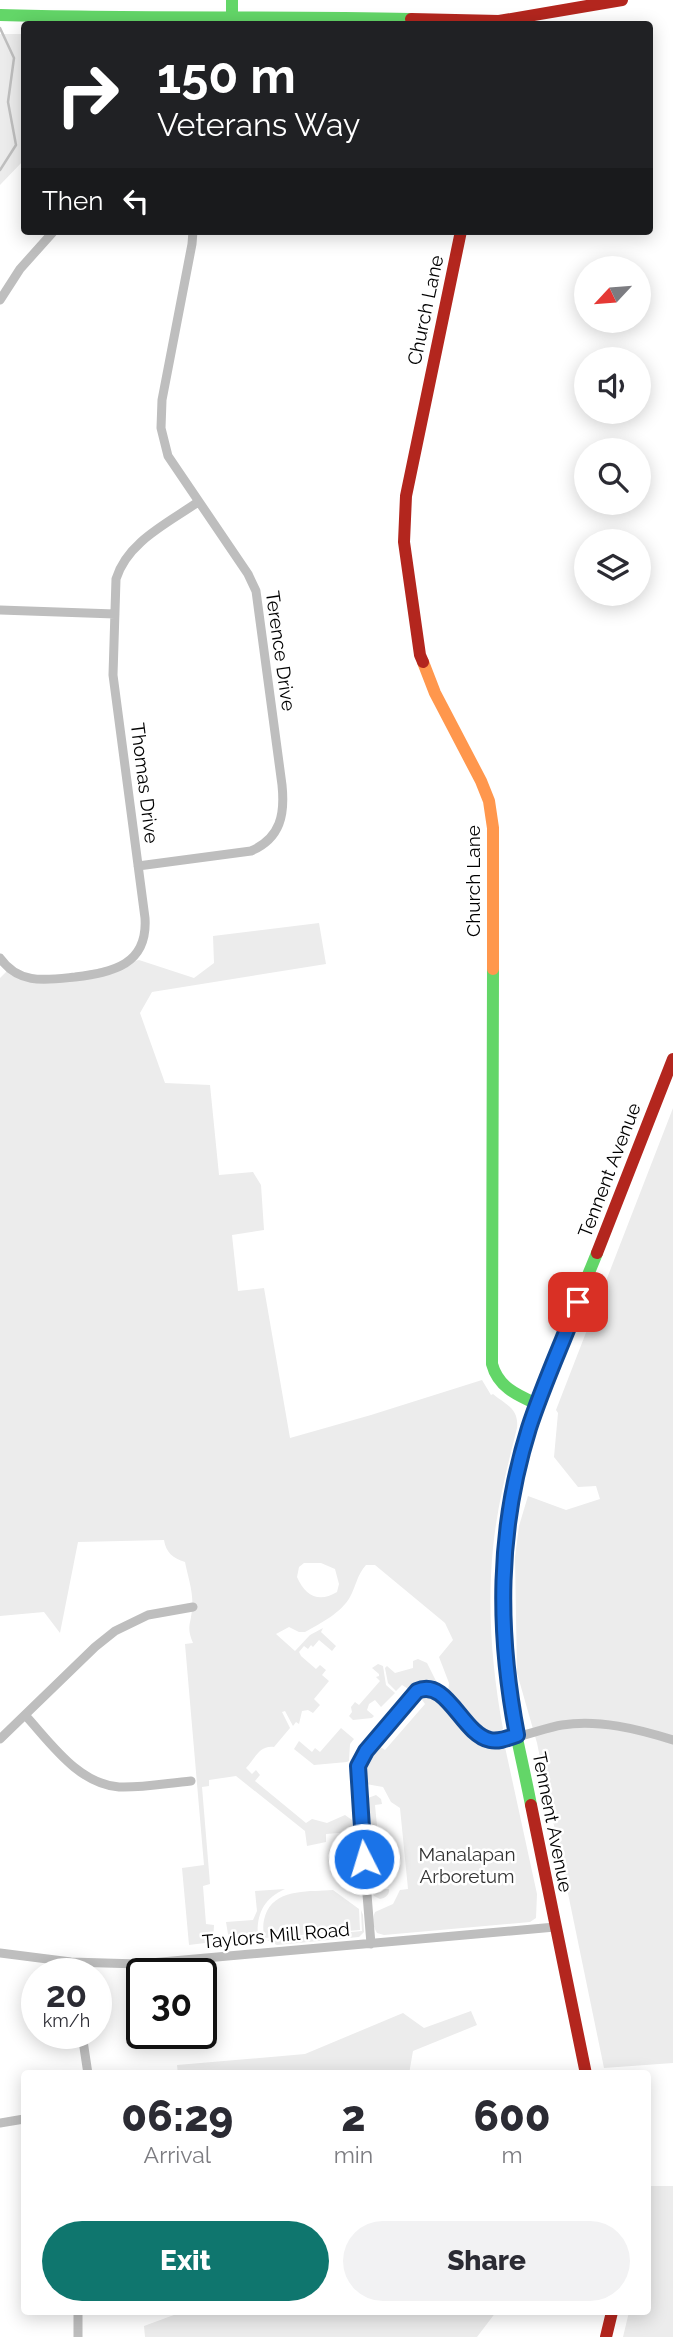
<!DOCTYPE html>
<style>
body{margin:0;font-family:Raleway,sans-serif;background:#f2f2f3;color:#2b2b33;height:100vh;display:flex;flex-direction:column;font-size:26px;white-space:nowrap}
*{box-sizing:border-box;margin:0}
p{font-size:23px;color:#7c7c81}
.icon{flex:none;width:38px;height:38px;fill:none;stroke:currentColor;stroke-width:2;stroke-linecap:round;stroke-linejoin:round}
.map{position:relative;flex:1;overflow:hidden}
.panel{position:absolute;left:21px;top:2070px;width:630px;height:245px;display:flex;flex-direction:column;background:#fff;border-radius:7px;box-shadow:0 4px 18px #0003}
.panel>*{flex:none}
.top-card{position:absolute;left:21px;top:21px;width:632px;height:214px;border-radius:7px;box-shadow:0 4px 18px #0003;background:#202124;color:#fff;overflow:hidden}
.needle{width:46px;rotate:244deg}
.buttons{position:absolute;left:574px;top:256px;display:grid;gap:14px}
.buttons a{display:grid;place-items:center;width:77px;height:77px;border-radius:50%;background:#fff;box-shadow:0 4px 18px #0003;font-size:35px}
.speed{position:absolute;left:21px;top:1958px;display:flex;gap:14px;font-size:35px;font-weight:700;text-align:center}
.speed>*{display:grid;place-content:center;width:91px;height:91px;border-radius:50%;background:#fff;box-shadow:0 4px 18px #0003;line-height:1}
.speed small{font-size:18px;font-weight:400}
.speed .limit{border:4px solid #111;border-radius:10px;background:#fff;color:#111}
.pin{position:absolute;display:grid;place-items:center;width:60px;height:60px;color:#fff;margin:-30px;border-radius:14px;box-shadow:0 4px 10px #0006}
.me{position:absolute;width:77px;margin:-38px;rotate:355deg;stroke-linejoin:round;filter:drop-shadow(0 0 5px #0008)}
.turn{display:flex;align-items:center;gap:24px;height:147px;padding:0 21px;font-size:32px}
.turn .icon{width:91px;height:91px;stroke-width:2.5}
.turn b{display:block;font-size:49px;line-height:60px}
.then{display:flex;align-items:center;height:66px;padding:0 21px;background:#0003;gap:14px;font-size:26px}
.eta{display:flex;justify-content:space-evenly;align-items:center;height:119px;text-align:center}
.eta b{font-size:42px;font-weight:800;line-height:49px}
.cta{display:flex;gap:14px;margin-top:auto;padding:14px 21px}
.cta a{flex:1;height:80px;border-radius:42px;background:#0f766e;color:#fff;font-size:28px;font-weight:800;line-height:80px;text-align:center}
.cta a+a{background:#f2f2f3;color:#2b2b33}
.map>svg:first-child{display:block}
.green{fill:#ececec;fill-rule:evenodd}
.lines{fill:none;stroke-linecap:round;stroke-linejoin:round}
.stream{stroke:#bfbfbf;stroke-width:2.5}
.street{stroke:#bebebe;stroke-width:9}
.fast{stroke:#63d668;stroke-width:12}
.slow{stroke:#ff974d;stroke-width:12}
.jam{stroke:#b3261e;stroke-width:12}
.route-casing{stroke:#114b97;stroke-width:18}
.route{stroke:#1a73e8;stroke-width:12}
.labels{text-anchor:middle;stroke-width:5;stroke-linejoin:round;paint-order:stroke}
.street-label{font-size:19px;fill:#000;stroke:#fff}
.park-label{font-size:19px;fill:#333;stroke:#fff}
</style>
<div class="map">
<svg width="673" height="2337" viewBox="0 0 673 2337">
<rect width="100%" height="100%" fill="#fff"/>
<path class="green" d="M 0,34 L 24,34 L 24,160 L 0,185 Z
M 319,923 L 326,964 L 152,992 L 140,1013 L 165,1083 L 210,1085 L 219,1175 L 253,1172 L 261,1185 L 264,1230 L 232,1235 L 238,1291 L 264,1288 L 290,1438 L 371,1415 L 482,1380 L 491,1395 L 493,1394 C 506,1405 519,1408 517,1428 C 507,1468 497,1507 493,1548 C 487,1609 492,1669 503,1729 L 495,1734 L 480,1729 L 448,1693 L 449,1683 L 439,1657 L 453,1640 L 445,1623 L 375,1565 L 366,1565 C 357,1575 356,1586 350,1597 C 342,1612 320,1624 305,1632 L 299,1632 L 289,1627 L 276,1634 L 295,1651 L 310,1635 L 323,1628 L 321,1632 L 336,1646 L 332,1651 L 319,1640 L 313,1647 L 311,1645 L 308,1649 L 304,1646 L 299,1652 L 301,1656 L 316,1669 L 320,1665 L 326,1670 L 322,1675 L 329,1681 L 314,1699 L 320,1705 L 313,1713 L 308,1710 L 302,1711 L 299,1724 L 296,1722 L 293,1726 L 285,1711 L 282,1712 L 290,1728 L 274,1747 C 259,1745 255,1759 246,1768 L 252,1774 L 256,1770 L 260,1775 L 255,1781 L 306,1823 L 312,1819 L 327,1823 L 345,1815 L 352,1820 L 352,1832 L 326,1834 L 326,1842 L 307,1846 L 305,1831 L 236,1776 L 209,1780 L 209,1786 L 202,1787 L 210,1884 L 203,1886 L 206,1924 L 214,1925 L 213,1942 L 189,1945 L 182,1868 L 204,1865 L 185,1644 L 193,1643 C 186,1627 191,1624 192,1609 C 194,1594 188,1577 185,1562 C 173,1558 166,1553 164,1540 L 78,1542 L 60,1633 L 44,1612 L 0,1616 L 0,978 L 7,971 L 41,981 L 139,960 L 194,978 L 214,963 L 213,936 ZM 304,1563 L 321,1563 L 335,1569 L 339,1584 L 337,1592 C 319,1603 305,1596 297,1577 L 299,1567 Z
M 673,1108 L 673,2063 L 604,2068 L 537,1743 L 517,1673 L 515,1557 L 519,1526 L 528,1496 L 566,1510 L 600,1499 L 596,1486 L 578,1487 L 554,1457 L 558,1413 L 556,1410 Z
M 418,1659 L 427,1663 L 437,1683 L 421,1683 L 410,1690 L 402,1685 L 396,1691 L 388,1683 L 385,1668 L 387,1666 L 395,1673 L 413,1668 L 413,1661 Z
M 378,1664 L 383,1666 L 386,1685 L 395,1693 L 381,1707 L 375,1700 L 369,1704 L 367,1710 L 374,1716 L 372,1718 L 353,1720 L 349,1716 L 352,1712 L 351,1707 L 355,1702 L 359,1705 L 380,1681 L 376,1677 L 379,1676 L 379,1674 L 372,1668 Z
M 428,1693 L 440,1700 L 478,1742 L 492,1746 L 505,1747 L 537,1894 L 536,1918 L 530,1922 L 384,1935 L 377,1933 C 373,1927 372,1919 375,1912 L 393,1904 L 400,1890 L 408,1889 L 400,1808 L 391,1802 L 383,1787 L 366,1784 C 358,1770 370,1757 379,1746 L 385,1750 L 425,1704 L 420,1697 Z
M 341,1728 L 354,1739 L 350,1744 L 349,1761 L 347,1762 L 314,1765 L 294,1749 L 299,1741 L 312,1752 L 315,1748 L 320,1752 Z
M 376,1795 L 381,1799 L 382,1804 L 375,1805 L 383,1889 L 389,1889 C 390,1894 386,1898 380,1899 L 374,1896 L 371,1890 L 365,1804 L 368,1798 Z
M 285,1889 C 263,1899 256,1915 258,1938 L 229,1940 L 226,1922 L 253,1920 L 257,1911 L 255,1891 Z
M 333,1890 L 359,1909 L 360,1930 L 265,1938 C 262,1928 263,1920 267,1911 C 279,1888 311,1892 333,1890 Z
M 361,1910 L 363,1915 L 364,1932 L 359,1937 L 277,1945 L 267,1940 L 362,1931 Z
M 471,2011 L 477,2025 L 413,2051 L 409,2074 L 178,2074 L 177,2065 L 305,2054 L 403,2013 L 424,2028 Z
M 648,2186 L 673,2186 L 673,2337 L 623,2337 L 629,2312 L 648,2312 Z
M 182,2312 L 496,2312 L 477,2337 L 145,2337 L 144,2326 Z"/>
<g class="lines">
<path class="stream" d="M 0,28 L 14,58 L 8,102 L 16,145 L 0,170"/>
<path class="street" d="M 0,300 L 20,269 L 54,231
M 0,610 L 115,614
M 138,866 L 251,851 C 281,838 285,814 282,785 L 256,591 L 248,574 L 168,456 L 161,428 L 162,400 L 192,244 L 193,231
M 0,958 C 19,985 46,980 75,977 C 113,972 148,965 145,918 L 113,675 L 116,579 C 127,542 168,523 198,502
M 25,1715 C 50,1742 78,1784 119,1787 C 142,1788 168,1783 191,1781
M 0,1739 L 95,1647 L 115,1631 L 148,1615 L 193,1607
M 371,1944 L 357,1770 L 364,1755 L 417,1691 C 447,1676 463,1738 493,1740 C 510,1742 543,1728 562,1725 C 598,1719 638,1729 673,1740
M 0,1953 L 71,1962 L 139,1964 L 555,1927
M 71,1962 L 73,1974
M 82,2034 L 88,2074
M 0,2123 L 24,2119
M 78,2312 L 78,2337"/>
<path class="fast" d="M 232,0 L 232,18
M 0,15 C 137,19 274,16 411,19
M 493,969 L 492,1364 C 498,1387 517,1395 537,1404
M 531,1805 C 523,1763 512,1721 506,1679 C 494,1587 509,1494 536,1406 C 552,1355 577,1303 597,1253"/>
<path class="slow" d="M 423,662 L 435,693 L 481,781 L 489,801 L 493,828 L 493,969"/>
<path class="jam" d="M 411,19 L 499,21 L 622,0
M 423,662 L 420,655 L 404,542 L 406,496 L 461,231
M 597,1253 L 673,1059
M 531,1805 L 586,2074
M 606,2337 L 612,2312"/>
</g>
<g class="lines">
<g class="route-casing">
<path id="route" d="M 364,1859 L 358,1766 L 366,1751 L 417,1691 C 447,1677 462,1734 490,1740 C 499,1742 508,1738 517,1735 C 497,1631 497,1530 529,1428 C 543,1385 562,1344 578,1302"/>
</g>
<use href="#route" class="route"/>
</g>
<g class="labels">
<g class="street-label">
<text transform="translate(425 310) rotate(-78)" y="7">Church Lane</text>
<text transform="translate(281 651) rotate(82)" y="7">Terence Drive</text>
<text transform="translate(145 783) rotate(83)" y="7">Thomas Drive</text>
<text transform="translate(473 881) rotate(-90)" y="7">Church Lane</text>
<text transform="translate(609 1170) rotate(-69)" y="7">Tennent Avenue</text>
<text transform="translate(553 1822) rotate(79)" y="7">Tennent Avenue</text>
<text transform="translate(276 1935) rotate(-5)" y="7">Taylors Mill Road</text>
</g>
<g class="park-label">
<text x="467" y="1861">Manalapan<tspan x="467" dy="22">Arboretum</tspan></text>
</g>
</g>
</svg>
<div class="buttons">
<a><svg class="needle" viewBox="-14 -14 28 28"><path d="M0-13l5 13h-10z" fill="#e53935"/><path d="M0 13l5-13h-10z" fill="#7c7c81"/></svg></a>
<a><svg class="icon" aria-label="sound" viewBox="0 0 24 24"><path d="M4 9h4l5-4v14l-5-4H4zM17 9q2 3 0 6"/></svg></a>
<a><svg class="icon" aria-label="search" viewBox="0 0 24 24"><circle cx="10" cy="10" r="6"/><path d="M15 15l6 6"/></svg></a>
<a><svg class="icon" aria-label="layers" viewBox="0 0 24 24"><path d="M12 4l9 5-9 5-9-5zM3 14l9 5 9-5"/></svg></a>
</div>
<div class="speed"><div>20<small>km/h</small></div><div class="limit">30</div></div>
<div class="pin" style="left:578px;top:1302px;background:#d93025"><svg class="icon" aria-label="arrive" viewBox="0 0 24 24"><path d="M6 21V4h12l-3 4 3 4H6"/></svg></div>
<svg class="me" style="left:364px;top:1859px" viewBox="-20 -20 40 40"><circle r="17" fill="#1a73e8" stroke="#fff" stroke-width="3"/><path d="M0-11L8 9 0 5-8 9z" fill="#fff"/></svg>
<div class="top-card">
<div class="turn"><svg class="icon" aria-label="right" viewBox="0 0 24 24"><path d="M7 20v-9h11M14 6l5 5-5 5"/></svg><div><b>150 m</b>Veterans Way</div></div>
<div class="then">Then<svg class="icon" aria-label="left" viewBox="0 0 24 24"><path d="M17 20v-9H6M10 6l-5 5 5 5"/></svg></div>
</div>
<section class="panel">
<div class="eta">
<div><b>06:29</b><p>Arrival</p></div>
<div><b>2</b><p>min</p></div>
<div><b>600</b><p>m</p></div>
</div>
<div class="cta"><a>Exit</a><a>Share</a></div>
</section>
</div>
